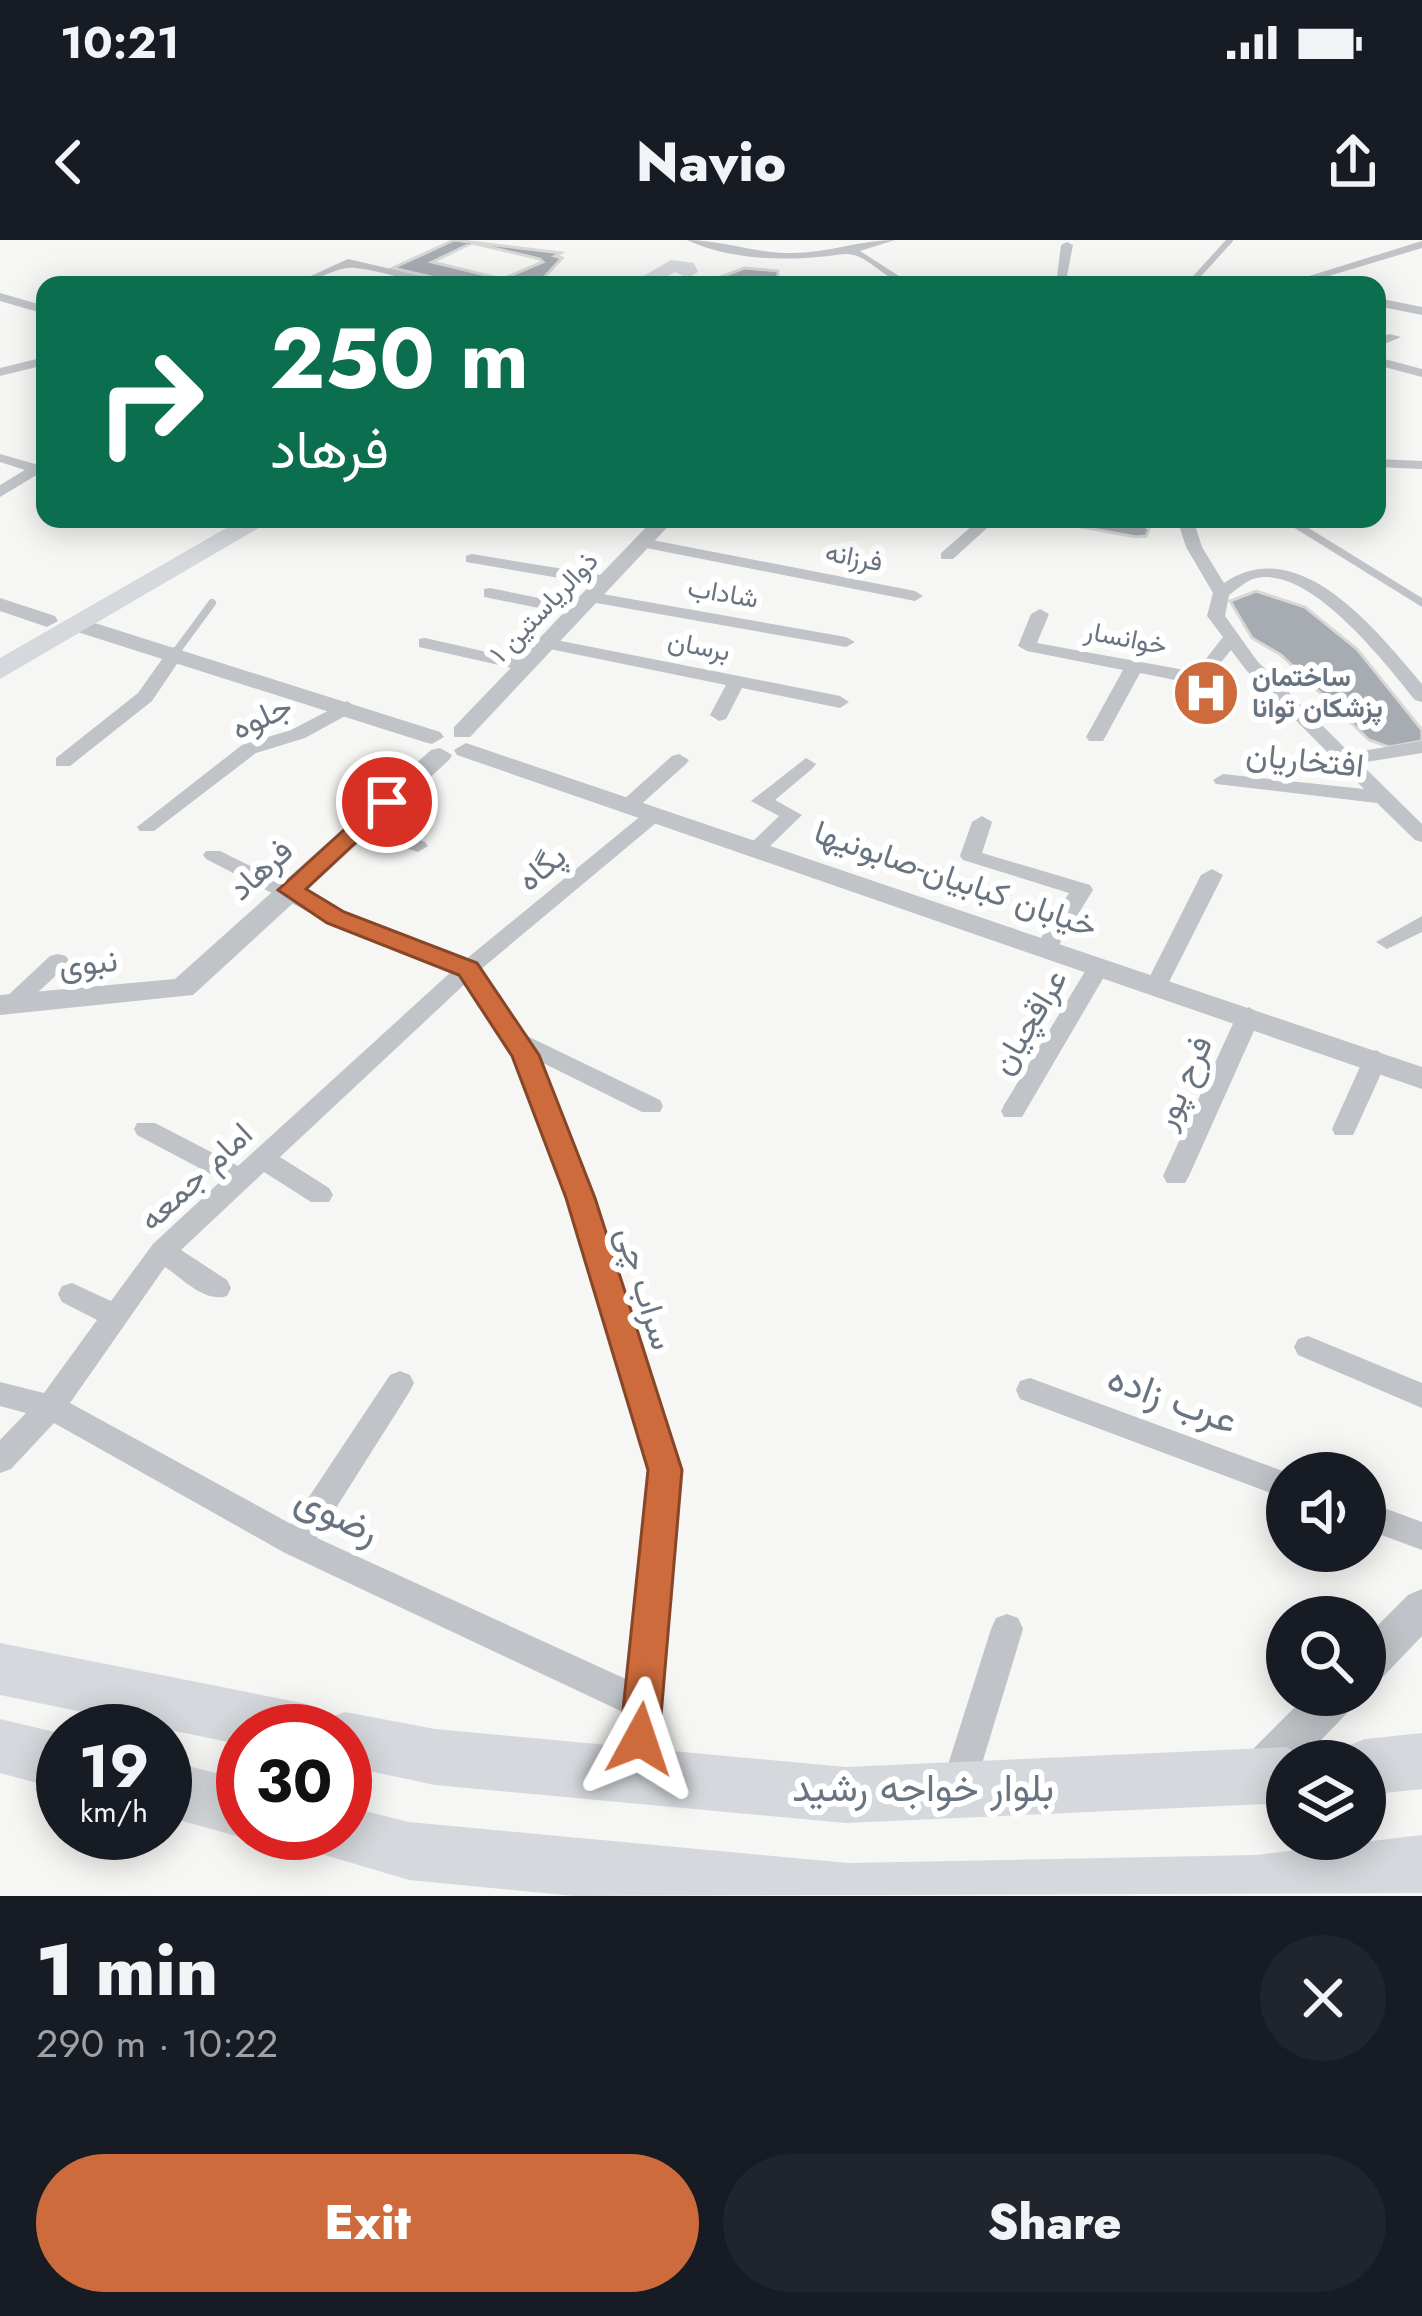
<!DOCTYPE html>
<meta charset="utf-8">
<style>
body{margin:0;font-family:Jost,Vazirmatn,sans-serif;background:#20242c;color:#f1f3f6;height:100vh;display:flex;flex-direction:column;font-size:45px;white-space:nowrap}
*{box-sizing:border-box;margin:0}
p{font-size:39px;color:#9ea1a6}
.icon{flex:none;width:66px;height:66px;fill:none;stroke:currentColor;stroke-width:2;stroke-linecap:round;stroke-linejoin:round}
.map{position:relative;height:1656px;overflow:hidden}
.side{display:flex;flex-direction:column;background:#171b24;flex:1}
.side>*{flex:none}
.hud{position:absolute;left:36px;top:36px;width:1350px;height:252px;border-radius:24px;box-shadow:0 6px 30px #0003;background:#0b6e4f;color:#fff;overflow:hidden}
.fabs{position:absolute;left:1266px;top:1212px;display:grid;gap:24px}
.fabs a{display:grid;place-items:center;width:120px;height:120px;border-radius:50%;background:#171b24;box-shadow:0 6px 30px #0003;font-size:60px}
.speed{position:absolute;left:36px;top:1464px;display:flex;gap:24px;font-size:60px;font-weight:700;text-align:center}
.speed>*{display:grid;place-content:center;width:156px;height:156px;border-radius:50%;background:#171b24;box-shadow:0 6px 30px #0003;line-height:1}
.speed small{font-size:30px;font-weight:400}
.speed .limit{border:18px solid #d22;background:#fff;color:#111}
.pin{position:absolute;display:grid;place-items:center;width:102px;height:102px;color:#fff;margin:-51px;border:6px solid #fff;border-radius:50%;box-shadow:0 3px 12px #0007}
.me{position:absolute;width:132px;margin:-66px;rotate:5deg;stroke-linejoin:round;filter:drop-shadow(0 0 9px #0008)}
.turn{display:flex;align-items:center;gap:42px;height:252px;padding:0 36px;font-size:54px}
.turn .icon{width:156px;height:156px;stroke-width:2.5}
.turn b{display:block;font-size:84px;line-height:102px}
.round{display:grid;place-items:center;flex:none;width:126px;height:126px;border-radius:63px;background:#20242c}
.overview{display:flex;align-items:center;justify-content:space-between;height:204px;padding:0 36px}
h1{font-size:72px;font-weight:800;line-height:90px}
.action{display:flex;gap:24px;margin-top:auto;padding:24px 36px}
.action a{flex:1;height:138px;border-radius:72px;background:#ce6b3c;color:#fff;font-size:48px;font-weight:800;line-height:138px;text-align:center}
.action a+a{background:#20242c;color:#f1f3f6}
.status{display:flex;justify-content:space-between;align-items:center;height:84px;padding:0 60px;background:#171b24;direction:ltr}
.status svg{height:33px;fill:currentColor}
header{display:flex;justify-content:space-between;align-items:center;height:156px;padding:0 36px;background:#171b24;font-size:54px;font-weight:800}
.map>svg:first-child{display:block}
.building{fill:#a6acb2;stroke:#d8d8d6;stroke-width:3;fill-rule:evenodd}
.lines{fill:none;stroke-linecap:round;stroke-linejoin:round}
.service-far1{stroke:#c0c3c7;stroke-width:6}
.service{stroke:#c0c3c7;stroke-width:8}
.pedestrian{fill:#c0c3c7;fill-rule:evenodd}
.minor{fill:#c0c3c7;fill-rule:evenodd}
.tertiary{fill:#c0c3c7;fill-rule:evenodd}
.primary{fill:#d5d8dc;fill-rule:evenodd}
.route{fill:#ce6b3c;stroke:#864627;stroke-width:3}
.labels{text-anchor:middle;stroke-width:12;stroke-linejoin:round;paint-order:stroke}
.far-street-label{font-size:27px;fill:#697481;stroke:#fff}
.far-poi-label{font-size:27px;font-weight:bold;fill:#697481;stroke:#fff;text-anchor:start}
.street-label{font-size:33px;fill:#697481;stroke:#fff}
.near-street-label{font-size:39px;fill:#697481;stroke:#fff}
</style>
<div class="status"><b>10:21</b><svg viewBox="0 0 49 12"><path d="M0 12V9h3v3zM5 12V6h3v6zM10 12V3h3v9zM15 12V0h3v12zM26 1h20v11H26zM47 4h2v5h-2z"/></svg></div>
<header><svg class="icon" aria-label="back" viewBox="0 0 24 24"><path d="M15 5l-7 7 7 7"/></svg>Navio<svg class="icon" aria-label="share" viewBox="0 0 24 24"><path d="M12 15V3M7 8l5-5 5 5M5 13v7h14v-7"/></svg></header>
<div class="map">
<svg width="1422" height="1656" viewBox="0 0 1422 1656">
<rect width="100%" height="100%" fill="#f6f6f4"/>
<path class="building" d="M 454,0 L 561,13 L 555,16 L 562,18 L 537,45 L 465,45 L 393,28 ZM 472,3 L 540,19 L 543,22 L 502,39 L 432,22 Z
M 744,28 L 778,31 L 778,45 L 703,44 Z
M 1038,279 L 1135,279 L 1149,289 L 1146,296 L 1136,297 Z
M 1256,351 L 1305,367 L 1357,409 L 1422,490 L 1422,501 L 1389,507 L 1369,500 L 1281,415 L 1252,398 L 1230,361 Z"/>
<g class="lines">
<path class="service-far1" d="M 1189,45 L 1230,0"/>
<path class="service" d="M 176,412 L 212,363"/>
<path class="pedestrian" d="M 687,0 C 720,0 755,13 791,13 C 827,13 862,0 895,0 L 860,11 L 913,45 C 887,45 870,14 846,14 C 837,14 827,17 817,17 C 775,21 725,18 687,0 Z
M 1280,279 L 1294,279 L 1422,358 L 1422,367 Z"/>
<path class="minor" d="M 1422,1 L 1422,8 L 1299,45 L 1280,45 Z
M 1067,2 L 1073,5 L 1066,41 L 1071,45 L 1056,45 L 1061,5 Z
M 348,19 L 447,42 L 449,45 C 416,45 387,31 355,28 C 334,26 313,45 291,45 Z
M 0,53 L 45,66 L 45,74 L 0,61 Z
M 1377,58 L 1422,67 L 1422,75 L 1377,66 Z
M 1389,94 L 1401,97 L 1377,107 L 1377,99 Z
M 45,117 L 45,125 L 0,136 L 0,128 Z
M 1377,117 L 1422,129 L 1422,137 L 1377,125 Z
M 0,214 L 35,224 L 45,220 L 45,230 L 0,257 L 0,245 L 25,230 L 0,222 Z
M 1377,219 L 1422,221 L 1422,229 L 1377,227 Z
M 980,279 L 997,279 L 953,319 L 941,319 L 941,313 Z
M 1177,279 L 1193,279 L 1202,307 L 1224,343 C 1299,291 1378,392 1422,444 L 1422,462 L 1415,460 C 1385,423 1308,322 1253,339 C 1245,342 1236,350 1229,355 L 1225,376 L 1258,422 L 1350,513 L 1422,501 L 1422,513 L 1360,523 L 1422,584 L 1422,602 L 1415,600 L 1377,563 L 1216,544 L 1213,540 L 1223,534 L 1364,549 L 1246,430 L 1231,410 C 1198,453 1190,442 1140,433 L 1103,501 L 1089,501 L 1086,497 L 1123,430 L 1027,411 L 1018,406 L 1031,374 L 1040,369 L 1049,374 L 1037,403 L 1190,431 L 1198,429 L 1223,397 L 1207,376 L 1213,353 L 1186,307 Z
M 642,298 L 915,351 L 923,356 L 915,361 L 636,306 L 634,303 Z
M 472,314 L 606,336 L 614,341 L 606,346 L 466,322 L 466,316 Z
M 490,348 L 578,366 L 587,371 L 578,376 L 484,357 L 484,349 Z
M 591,352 L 846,397 L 855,402 L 846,407 L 585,361 L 585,353 Z
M 425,398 L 531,422 L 534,426 L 525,431 L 419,407 L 419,399 Z
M 546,398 L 840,456 L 849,462 L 840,468 L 742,448 L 726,479 L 719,481 L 710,475 L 726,445 L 540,407 L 540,399 Z
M 176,407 L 185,412 L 152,461 L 70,526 L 56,526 L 56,518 L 138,453 L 170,408 Z
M 347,461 L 356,467 L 354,471 L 305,498 L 256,513 L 154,591 L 140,591 L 137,587 L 242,505 L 291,490 Z
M 679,514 L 689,520 L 686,524 L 636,569 L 622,569 L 622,561 L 672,516 Z
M 806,518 L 816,524 L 813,528 L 775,560 L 802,575 L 764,612 L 750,612 L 747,608 L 750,604 L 779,576 L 751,561 Z
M 655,568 L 665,574 L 662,578 L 480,730 L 523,794 L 660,860 L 663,866 L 660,872 L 642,872 L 539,821 L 593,958 L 680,1230 L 653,1535 L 648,1547 L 636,1552 L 624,1547 L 619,1535 L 625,1473 L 285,1313 L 54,1183 L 11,1229 L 0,1233 L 0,1200 L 26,1173 L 0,1166 L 0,1142 L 44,1153 L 97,1080 L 62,1062 L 58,1054 L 62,1046 L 72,1043 L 111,1061 L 153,1004 L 222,940 L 137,895 L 134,889 L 137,883 L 155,883 L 238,926 L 452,731 L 328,682 L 206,619 L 203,615 L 206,611 L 220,611 L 344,672 L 465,720 L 648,570 ZM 466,743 L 514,816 L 567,958 L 650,1230 L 628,1440 L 317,1298 L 410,1151 L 414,1143 L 410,1135 L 400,1131 L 390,1135 L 291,1284 L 70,1163 L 165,1027 C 183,1039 205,1063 227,1056 L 231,1048 L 227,1040 L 181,1010 L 264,932 L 311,962 L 329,962 L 333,955 L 329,948 L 280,917 Z
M 982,576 L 992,582 L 982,613 L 1090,645 L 1093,650 L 1055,711 L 1047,713 L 1036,706 L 1069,653 L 963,620 L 960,616 L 972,582 Z
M 361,580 L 425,602 L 428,606 L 418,612 L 354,590 L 351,586 Z
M 1212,629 L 1223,635 L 1168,744 L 1165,749 L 1149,749 L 1146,744 L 1201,635 Z
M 1422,676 L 1422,692 L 1387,709 L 1376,702 Z
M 58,714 L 66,716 L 69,721 L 66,726 L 18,771 L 2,771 L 2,761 L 50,716 Z
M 1100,718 L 1111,725 L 1022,877 L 1004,877 L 1001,871 L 1004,865 L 1092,720 Z
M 1249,767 L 1261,775 L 1189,936 L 1185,943 L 1167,943 L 1163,936 L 1237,775 Z
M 1376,810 L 1388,818 L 1356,889 L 1353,895 L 1335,895 L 1332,889 L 1364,818 Z
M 1308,1096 L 1422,1143 L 1422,1168 L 1298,1115 L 1294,1107 L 1298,1099 Z
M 1030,1138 L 1288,1233 L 1287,1259 L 1020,1159 L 1016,1150 L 1020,1141 Z
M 1365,1261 L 1422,1282 L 1422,1310 L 1365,1289 Z
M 1007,1374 L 1018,1378 L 1023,1389 L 974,1550 L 969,1562 L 957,1567 L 945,1562 L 940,1550 L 991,1389 L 996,1378 Z"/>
<path class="tertiary" d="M 654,279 L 675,279 L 470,497 L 454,497 L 454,487 Z
M 0,358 L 55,376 L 58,381 L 47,387 L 0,371 Z
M 79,378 L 440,492 L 444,497 L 432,504 L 424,502 L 71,390 L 68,385 Z
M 466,503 L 1422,827 L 1422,849 L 457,515 L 454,510 Z
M 440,508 L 452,515 L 449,520 L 193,755 L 0,775 L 0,755 L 175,739 L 431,510 Z
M 1422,1349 L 1422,1396 L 1380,1440 L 1365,1446 L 1365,1398 L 1408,1355 Z
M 1307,1455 L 1357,1455 L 1351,1469 L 1301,1521 L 1287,1521 L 1287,1535 L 1271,1551 L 1256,1558 L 1241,1551 L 1234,1536 L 1241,1521 Z"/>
<path class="primary" d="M 671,20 L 694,23 L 698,32 L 688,38 L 675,32 L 652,45 L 628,45 Z
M 242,279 L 274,279 L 0,439 L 0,418 Z
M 0,1403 L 307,1464 L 329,1478 L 345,1472 L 435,1489 L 846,1527 L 1287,1507 L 1309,1521 L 1287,1521 L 1287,1563 L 846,1583 L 435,1545 L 345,1526 L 345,1491 L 243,1491 L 243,1505 L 0,1455 Z
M 0,1479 L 63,1494 L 63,1550 L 0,1533 Z
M 1422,1493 L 1422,1549 L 1365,1555 L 1365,1521 L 1339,1521 L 1345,1507 L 1365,1499 Z
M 165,1520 L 243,1540 L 243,1593 L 254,1593 L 243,1598 L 165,1576 Z
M 345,1566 L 409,1582 L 848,1623 L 1256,1615 L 1422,1595 L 1422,1653 L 574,1656 L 409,1640 L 318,1613 L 309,1593 L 345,1593 Z"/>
</g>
<path class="route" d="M 379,558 L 399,562 L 306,649 L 344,672 L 477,723 L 539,815 L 595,958 L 682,1230 L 659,1499 L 653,1513 L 640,1519 L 626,1513 L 620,1499 L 648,1230 L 566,958 L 512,816 L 459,735 L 327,683 L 278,650 Z"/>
<defs>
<g id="hospital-disc" transform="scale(3.45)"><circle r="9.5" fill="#ce6b3c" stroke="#fff"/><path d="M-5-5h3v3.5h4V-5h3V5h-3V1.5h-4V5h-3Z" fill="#fff"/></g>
</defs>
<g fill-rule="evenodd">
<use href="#hospital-disc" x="1206" y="453"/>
</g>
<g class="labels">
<g class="far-street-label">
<text transform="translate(854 317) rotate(11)" y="9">فرزانه</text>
<text transform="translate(723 353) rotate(10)" y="9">شاداب</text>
<text transform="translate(544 367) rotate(-46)" y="9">ذوالریاستین ۱</text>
<text transform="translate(1126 398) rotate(11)" y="9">خوانسار</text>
<text transform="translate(699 406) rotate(11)" y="9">برسان</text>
</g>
<g class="far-poi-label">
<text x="1252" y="446">ساختمان<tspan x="1252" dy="31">پزشکان توانا</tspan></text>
</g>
<g class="street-label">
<text transform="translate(261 476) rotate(-25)" y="12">جلوه</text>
<text transform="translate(1305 519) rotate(6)" y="12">افتخاریان</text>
<text transform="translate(541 627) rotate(-40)" y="12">پگاه</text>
<text transform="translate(260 629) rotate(-42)" y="12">فرهاد</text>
<text transform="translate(956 638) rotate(19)" y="12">خیابان کبابیان-صابونیها</text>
<text transform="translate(88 722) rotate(-6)" y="12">نبوی</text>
<text transform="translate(1028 781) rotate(-59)" y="12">عراقچیان</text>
<text transform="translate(1182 842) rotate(-66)" y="12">فرح پور</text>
<text transform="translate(195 936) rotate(-43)" y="12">امام جمعه</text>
<text transform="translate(646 1048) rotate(73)" y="12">سراب چی</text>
</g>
<g class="near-street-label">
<text transform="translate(1173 1158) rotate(20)" y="14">عرب زاده</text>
<text transform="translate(338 1274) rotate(26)" y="14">رضوی</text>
<text x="923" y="1561">بلوار خواجه رشید</text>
</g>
</g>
</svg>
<div class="fabs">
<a><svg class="icon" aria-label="sound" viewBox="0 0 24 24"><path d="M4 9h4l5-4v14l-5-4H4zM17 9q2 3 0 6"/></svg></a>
<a><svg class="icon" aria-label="search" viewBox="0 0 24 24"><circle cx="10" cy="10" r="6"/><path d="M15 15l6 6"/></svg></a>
<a><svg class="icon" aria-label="layers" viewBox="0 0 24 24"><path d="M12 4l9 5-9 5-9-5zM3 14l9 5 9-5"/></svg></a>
</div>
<div class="speed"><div>19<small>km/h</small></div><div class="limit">30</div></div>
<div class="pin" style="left:387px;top:562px;background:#d93025"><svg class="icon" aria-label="arrive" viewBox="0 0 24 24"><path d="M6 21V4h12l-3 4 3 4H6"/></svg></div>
<svg class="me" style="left:640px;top:1499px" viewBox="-20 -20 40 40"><path d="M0-17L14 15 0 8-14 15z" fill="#ce6b3c" stroke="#fff" stroke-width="4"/></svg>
<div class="hud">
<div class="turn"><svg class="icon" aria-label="right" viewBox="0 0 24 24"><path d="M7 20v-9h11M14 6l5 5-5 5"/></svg><div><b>250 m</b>فرهاد</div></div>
</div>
</div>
<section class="side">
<div class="overview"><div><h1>1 min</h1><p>290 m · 10:22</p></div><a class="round"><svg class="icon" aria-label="close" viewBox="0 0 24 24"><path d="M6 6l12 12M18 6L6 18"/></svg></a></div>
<div class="action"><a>Exit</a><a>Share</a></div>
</section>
